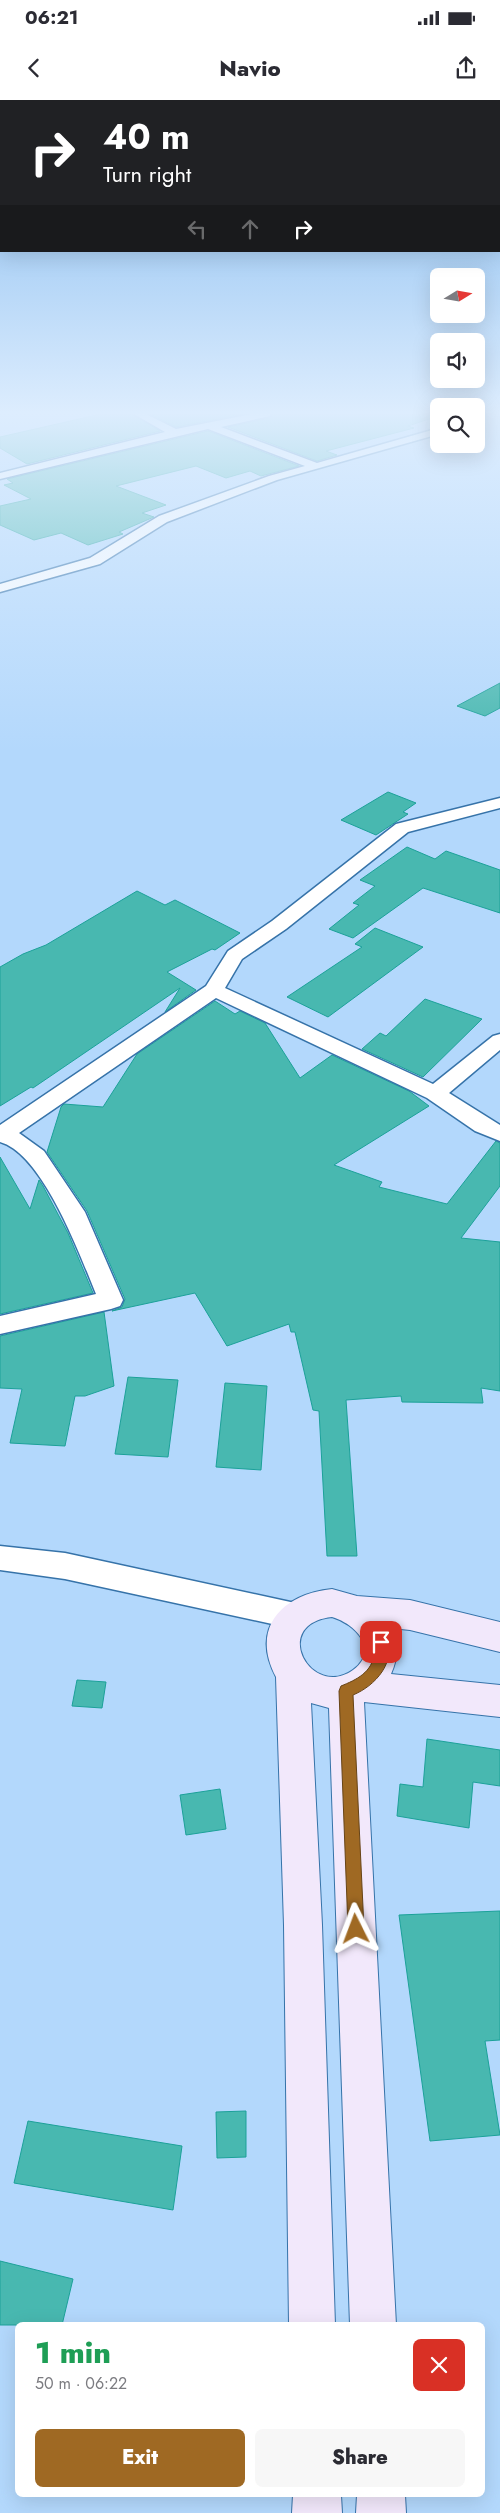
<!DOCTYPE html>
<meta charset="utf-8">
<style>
body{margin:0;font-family:Jost,sans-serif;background:#f7f7f7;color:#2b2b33;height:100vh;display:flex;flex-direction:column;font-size:19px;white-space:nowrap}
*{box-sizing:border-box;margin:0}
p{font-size:16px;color:#7c7c81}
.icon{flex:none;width:28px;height:28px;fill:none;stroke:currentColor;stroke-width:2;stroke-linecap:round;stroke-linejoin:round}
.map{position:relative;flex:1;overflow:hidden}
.side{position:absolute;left:15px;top:2222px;width:470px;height:175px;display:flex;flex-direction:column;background:#fff;border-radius:8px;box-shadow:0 5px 20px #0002}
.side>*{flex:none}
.guide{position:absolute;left:0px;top:0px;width:500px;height:152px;box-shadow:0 5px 20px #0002;background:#202124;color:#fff;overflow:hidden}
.needle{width:32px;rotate:79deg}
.controls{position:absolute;left:430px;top:168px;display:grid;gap:10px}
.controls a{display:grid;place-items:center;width:55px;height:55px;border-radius:8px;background:#fff;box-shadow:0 5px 20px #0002;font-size:25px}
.pin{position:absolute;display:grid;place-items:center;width:42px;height:42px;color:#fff;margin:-21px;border-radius:10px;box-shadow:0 2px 8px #0006}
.me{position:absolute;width:55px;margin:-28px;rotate:357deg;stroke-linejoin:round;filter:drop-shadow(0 0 4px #0008)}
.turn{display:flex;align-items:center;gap:18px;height:105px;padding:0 20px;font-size:22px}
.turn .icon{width:65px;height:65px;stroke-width:2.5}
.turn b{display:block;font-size:35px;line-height:42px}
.lanes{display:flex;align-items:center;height:48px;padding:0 20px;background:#0003;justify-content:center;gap:25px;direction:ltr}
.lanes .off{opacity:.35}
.round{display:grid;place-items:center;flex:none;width:52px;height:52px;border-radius:8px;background:#f7f7f7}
.head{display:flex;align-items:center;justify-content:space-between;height:85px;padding:0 20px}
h1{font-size:30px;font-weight:800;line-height:38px;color:#1e9e55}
.action{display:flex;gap:10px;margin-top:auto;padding:10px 20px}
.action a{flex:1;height:58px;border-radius:8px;background:#9f6923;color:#fff;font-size:20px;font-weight:800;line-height:58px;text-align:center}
.action a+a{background:#f7f7f7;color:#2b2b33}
.status{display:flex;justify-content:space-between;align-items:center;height:35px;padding:0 25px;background:#fff;direction:ltr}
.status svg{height:14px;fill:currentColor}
header{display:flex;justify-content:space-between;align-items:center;height:65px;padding:0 20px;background:#fff;font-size:22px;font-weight:800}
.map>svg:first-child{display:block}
.building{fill:#48b8b0;stroke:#1ca199}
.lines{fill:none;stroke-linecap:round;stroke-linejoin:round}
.street-casing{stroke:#3673a9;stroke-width:3}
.secondary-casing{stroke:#3673a9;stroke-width:2}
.street{fill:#fff;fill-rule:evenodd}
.secondary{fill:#f2e8fb;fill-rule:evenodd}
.route{fill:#9f6923;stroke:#674417}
</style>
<div class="status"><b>06:21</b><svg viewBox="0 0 49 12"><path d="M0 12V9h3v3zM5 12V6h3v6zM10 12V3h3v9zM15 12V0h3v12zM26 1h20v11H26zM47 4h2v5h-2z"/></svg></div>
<header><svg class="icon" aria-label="back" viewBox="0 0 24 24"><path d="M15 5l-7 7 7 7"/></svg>Navio<svg class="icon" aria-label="share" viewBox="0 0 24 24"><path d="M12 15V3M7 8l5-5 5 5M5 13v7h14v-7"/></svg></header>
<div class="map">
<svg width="500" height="2413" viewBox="0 0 500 2413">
<rect width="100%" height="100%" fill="#b3d8fc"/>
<path class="building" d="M 101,314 L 132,314 L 160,331 L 27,364 L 0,348 L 0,337 Z
M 150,314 L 244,314 L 176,327 Z
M 273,314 L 432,314 L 432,318 L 408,326 L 414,328 L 326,351 L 337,355 L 317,361 L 228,327 L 270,318 Z
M 208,331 L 299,366 L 261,376 L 250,371 L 226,378 L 196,366 L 116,386 L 166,405 L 142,413 L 154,417 L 119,432 L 123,434 L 88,445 L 61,433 L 34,440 L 0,425 L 0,406 L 31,399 L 4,385 L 13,383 L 7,379 Z
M 500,583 L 500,608 L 485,616 L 457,606 Z
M 388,692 L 416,703 L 403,712 L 408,714 L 376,735 L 341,720 Z
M 407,747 L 435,759 L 446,751 L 500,770 L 500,813 L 423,788 L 353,838 L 329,829 L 359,805 L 353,803 L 375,786 L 360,780 Z
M 137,791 L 165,805 L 175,800 L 240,833 L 215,850 L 212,849 L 167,872 L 196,890 L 165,912 L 180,888 L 33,988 L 31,987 L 0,1006 L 0,867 L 23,854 L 46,845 Z
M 375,828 L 423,847 L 328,917 L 287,897 L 362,847 L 355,844 Z
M 425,899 L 482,919 L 423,977 L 362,949 L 380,933 L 386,936 Z
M 215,901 L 235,914 L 240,911 L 265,923 L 300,978 L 332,955 L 409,991 L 429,1006 L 334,1065 L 382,1082 L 379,1087 L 447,1104 L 496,1041 L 500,1043 L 500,1086 L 461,1138 L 500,1142 L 500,1291 L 481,1288 L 483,1303 L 402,1302 L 401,1296 L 346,1300 L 357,1456 L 327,1456 L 319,1311 L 313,1310 L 295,1232 L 291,1232 L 289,1224 L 227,1246 L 195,1193 L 112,1211 L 122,1207 L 125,1199 L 87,1111 L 47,1052 L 61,1007 L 64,1004 L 103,1007 L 137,954 Z
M 0,1057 L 30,1109 L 39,1080 L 43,1086 L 68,1133 L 93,1193 L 0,1214 Z
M 104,1212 L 114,1286 L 85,1296 L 75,1296 L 65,1346 L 10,1343 L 22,1289 L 0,1288 L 0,1236 Z
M 128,1277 L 178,1280 L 168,1357 L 115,1354 Z
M 225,1283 L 267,1286 L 261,1370 L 216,1367 Z
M 77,1580 L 106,1582 L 102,1608 L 72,1606 Z
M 427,1639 L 500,1650 L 500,1686 L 473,1682 L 469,1728 L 397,1716 L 400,1684 L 423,1687 Z
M 220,1689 L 226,1729 L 186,1735 L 180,1695 Z
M 500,1811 L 500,1940 L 485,1941 L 500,2035 L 430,2041 L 399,1815 Z
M 246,2011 L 246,2057 L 217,2058 L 216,2012 Z
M 28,2021 L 182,2046 L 173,2110 L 14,2083 Z
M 0,2161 L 73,2179 L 62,2225 L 0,2225 Z"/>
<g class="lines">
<g class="street-casing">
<path id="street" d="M 134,314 L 146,314 L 176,329 L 252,314 L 271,314 L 270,316 L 221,327 L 317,363 L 439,328 L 439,334 L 277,380 L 167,422 L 100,464 L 0,492 L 0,484 L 90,458 L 159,416 L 269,376 L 305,366 L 208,329 L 0,379 L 0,373 L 165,332 Z
M 500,698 L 500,708 L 408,732 L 286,829 L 242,859 L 225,888 L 433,984 L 493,936 L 500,934 L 500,950 L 449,993 L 500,1025 L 500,1041 L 475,1031 L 427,998 L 216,898 L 19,1033 L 44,1051 L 85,1112 L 123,1200 L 120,1206 L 111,1209 L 0,1234 L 0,1216 L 96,1194 C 80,1155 43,1054 0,1042 L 0,1025 L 206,886 L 228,851 L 272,821 L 396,724 Z
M 0,1446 L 65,1453 L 295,1503 L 306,1507 L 310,1516 L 306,1525 L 295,1529 L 65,1479 L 0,1470 Z"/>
</g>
<g class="secondary-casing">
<path id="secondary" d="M 332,1489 L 357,1496 L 410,1500 L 500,1522 L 500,1552 L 410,1530 L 391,1528 C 399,1544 398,1558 391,1574 L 500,1585 L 500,1617 L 364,1602 L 396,2225 L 350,2225 L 329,1608 L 311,1603 L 322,1825 L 335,2225 L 289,2225 L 284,1825 L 276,1577 C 250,1528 282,1494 332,1489 ZM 332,1517 C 356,1524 380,1550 353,1570 C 311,1600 269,1524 332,1517 Z
M 293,2395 L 341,2395 L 342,2413 L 292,2413 Z
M 357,2395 L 405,2395 L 406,2413 L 356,2413 Z"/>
</g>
<use href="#street" class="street"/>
<use href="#secondary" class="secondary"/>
</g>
<linearGradient id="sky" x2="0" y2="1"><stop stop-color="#80b8ee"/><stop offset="0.48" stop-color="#ddedfe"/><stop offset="1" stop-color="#ddedfe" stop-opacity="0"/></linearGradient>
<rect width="500" height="652" fill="url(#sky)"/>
<path class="route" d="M 381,1535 L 386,1537 C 397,1562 375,1586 353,1595 L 364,1829 L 362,1834 L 356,1837 L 351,1834 L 348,1829 L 339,1591 L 341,1586 C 356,1580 373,1572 374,1553 C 375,1547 373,1543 376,1537 Z"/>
</svg>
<div class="controls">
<a><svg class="needle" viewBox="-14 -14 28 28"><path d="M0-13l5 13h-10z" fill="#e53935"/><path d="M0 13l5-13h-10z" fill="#7c7c81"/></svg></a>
<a><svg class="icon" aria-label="sound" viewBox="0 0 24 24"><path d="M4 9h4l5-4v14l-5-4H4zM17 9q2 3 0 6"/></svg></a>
<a><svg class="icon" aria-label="search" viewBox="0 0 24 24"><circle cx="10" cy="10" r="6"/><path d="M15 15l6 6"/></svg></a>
</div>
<div class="pin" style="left:381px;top:1542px;background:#d93025"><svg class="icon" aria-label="arrive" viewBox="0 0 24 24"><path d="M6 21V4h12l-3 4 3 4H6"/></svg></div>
<svg class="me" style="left:356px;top:1829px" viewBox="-20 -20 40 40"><path d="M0-17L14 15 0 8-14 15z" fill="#9f6923" stroke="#fff" stroke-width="4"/></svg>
<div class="guide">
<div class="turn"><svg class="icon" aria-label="right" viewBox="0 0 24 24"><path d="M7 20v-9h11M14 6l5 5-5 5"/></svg><div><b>40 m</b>Turn right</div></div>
<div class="lanes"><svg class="icon off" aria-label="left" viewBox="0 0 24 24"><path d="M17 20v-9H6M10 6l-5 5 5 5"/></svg><svg class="icon off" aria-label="ahead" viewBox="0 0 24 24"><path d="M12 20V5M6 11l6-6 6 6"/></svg><svg class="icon" aria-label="right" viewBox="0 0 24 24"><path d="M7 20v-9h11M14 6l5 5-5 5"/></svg></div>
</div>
<section class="side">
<div class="head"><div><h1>1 min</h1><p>50 m · 06:22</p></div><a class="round" style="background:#d93025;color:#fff"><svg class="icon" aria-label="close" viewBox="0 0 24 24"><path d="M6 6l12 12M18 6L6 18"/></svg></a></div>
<div class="action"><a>Exit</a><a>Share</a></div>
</section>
</div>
